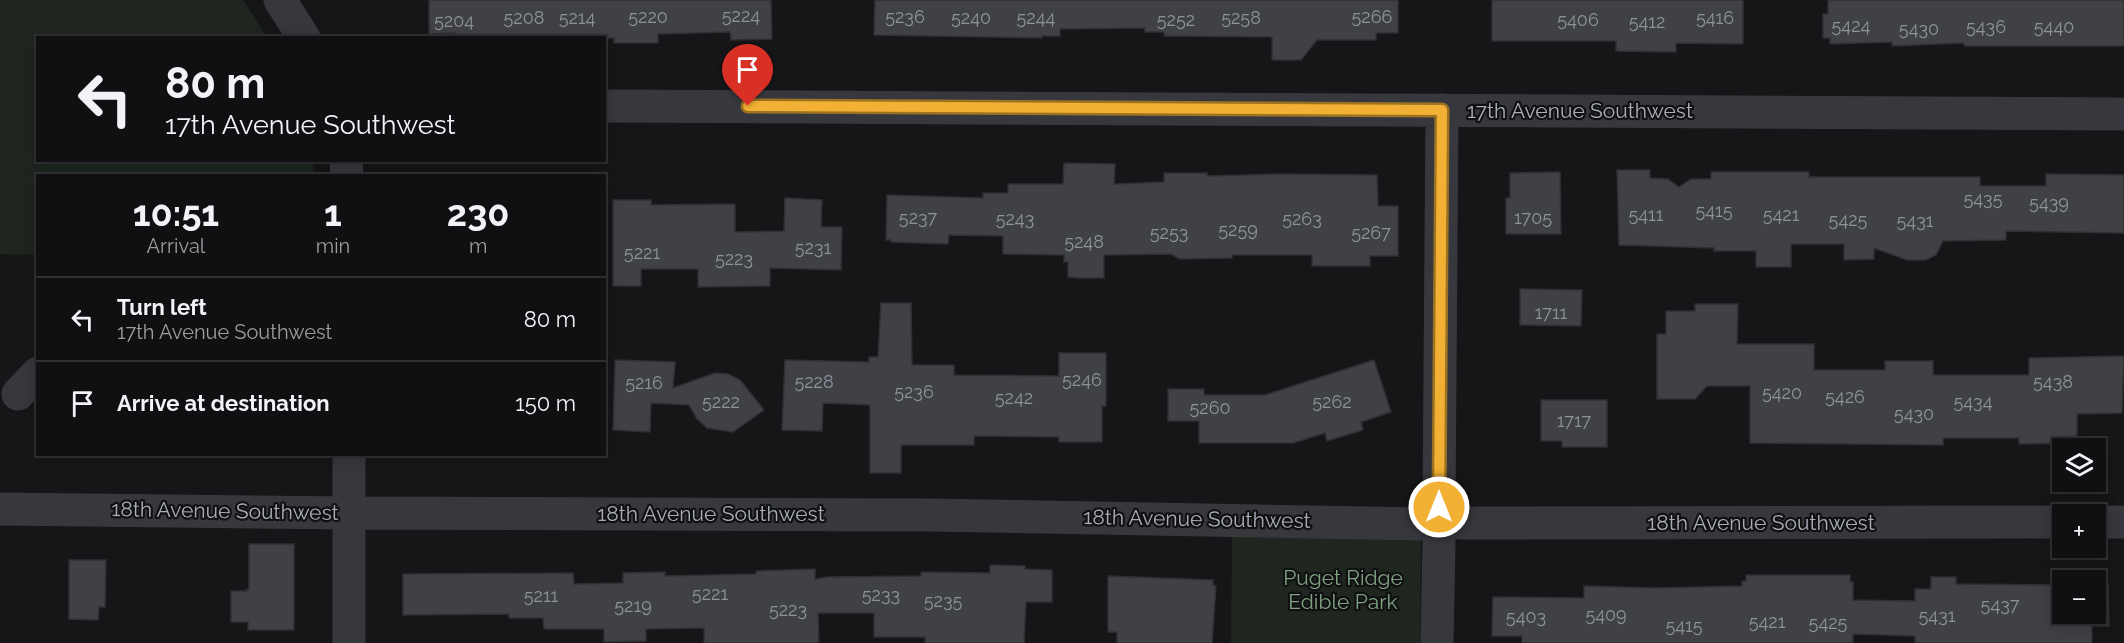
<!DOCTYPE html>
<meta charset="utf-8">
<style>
body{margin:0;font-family:Raleway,sans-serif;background:#19191b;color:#f1f3f6;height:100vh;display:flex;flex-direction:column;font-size:22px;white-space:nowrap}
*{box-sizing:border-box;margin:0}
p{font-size:20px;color:#9c9d9f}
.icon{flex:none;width:33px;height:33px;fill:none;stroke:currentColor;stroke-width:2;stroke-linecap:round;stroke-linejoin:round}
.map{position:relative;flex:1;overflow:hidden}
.drawer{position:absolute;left:36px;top:174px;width:570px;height:282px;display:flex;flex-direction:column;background:#101012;border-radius:0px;box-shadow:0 3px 15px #0003,0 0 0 2px #303032}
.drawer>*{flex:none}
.hud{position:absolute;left:36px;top:36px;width:570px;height:126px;border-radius:0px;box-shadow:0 3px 15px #0003,0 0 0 2px #303032;background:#101012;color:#f1f3f6;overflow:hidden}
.tools{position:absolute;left:2052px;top:438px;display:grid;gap:12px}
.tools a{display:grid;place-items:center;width:54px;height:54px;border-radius:0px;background:#101012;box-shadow:0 3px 15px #0003,0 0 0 2px #303032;font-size:30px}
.pin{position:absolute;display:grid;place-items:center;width:51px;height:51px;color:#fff;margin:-62px -26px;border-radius:50% 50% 50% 0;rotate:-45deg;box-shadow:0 0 6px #0007}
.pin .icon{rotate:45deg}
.me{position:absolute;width:66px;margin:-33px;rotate:0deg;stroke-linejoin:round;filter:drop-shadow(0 0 4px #0008)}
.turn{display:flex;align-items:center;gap:21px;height:126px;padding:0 30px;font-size:27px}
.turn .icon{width:78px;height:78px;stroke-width:2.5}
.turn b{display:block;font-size:42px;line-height:51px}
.eta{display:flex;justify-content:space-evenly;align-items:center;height:102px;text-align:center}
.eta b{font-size:36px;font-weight:700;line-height:42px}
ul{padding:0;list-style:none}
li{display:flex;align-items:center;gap:18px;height:84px;padding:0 30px;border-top:2px solid #303032}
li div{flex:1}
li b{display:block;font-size:22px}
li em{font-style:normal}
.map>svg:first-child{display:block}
.green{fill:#1e261f}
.building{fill:#404145;stroke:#303034;stroke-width:1.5}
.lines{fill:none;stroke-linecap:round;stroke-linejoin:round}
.minor{stroke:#37383d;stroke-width:33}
.route-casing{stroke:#9d7322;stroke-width:15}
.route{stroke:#f2b134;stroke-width:10}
.labels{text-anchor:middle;stroke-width:4.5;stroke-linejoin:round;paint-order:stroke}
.number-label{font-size:18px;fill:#8e929b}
.street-label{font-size:21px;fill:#a8adb8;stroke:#111113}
.park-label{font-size:21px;fill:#7fa381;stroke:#111113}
</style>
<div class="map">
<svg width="2124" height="643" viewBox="0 0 2124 643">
<rect width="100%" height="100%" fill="#161618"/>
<path class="green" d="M 0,0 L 243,0 L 267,37 L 38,38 L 38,160 L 313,161 L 313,175 L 38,176 L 37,255 L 0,254 Z
M 1232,535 L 1421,537 L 1420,643 L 1231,643 Z"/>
<path class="building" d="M 429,0 L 771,0 L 772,39 L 731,40 L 730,32 L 658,34 L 658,43 L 614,43 L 614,38 L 467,38 L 467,36 L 456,36 L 456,33 L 429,34 Z
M 875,0 L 1398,0 L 1398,33 L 1376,33 L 1376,40 L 1317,40 L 1301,60 L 1272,60 L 1272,37 L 1164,36 L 1164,32 L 1145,32 L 1145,28 L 1060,29 L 1060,36 L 1042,36 L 1042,38 L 874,35 Z
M 1492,0 L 1743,0 L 1743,44 L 1676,43 L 1676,52 L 1616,51 L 1616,41 L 1492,41 Z
M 1828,0 L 2124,0 L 2124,46 L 1964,46 L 1964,43 L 1892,46 L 1892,42 L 1830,44 L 1830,38 L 1823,38 L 1823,14 L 1828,14 Z
M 1064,163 L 1115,164 L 1114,184 L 1164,182 L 1164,173 L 1207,173 L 1207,176 L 1280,174 L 1377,175 L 1378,206 L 1398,206 L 1398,256 L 1370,256 L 1370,266 L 1312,266 L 1312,255 L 1232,255 L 1232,258 L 1179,259 L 1171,254 L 1104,255 L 1104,278 L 1078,278 L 1068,277 L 1068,262 L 1064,262 L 1064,255 L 1003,254 L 1003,236 L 949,235 L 948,244 L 891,242 L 891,240 L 886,240 L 887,195 L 983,198 L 983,193 L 1008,193 L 1008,184 L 1063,184 Z
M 1617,170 L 1650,170 L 1650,178 L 1668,179 L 1679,187 L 1691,179 L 1711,179 L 1711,172 L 1809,172 L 1809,177 L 1980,177 L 1980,186 L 2046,186 L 2046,174 L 2124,175 L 2124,233 L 2006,231 L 2006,240 L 1943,241 L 1936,255 L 1926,260 L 1907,260 L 1874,248 L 1874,259 L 1844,260 L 1844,244 L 1791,244 L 1791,267 L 1756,267 L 1756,251 L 1714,251 L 1714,248 L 1619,245 Z
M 1560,172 L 1561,234 L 1506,234 L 1506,198 L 1510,198 L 1510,173 Z
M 785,198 L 822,200 L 821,227 L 842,227 L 841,270 L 770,268 L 770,286 L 698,287 L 698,269 L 641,269 L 641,286 L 613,286 L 613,200 L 651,200 L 651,205 L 735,204 L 735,232 L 784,231 Z
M 1520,289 L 1582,290 L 1581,326 L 1520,325 Z
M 881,303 L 911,303 L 912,365 L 954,365 L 954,375 L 1059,376 L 1059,353 L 1106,353 L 1106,406 L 1102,406 L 1102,442 L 1059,442 L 1059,437 L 974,436 L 974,445 L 901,445 L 901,473 L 870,473 L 870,405 L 823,403 L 822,431 L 782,430 L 785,360 L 869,362 L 869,357 L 878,357 Z
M 1695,304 L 1738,304 L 1737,344 L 1814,344 L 1814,370 L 1885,370 L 1885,361 L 1933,361 L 1933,375 L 2029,375 L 2029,358 L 2124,356 L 2122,413 L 2077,414 L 2077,443 L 2019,444 L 2019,438 L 1943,438 L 1943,445 L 1750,443 L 1750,386 L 1707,386 L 1695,399 L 1657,399 L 1657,334 L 1666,334 L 1666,311 L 1695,311 Z
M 615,360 L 675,362 L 673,388 L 715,373 L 728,374 L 740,380 L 764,410 L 733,432 L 707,428 L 697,419 L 689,405 L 651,403 L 650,432 L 613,430 Z
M 1374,360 L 1391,412 L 1361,422 L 1363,430 L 1327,441 L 1325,433 L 1293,443 L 1199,443 L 1199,421 L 1168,421 L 1168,389 L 1204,389 L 1204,395 L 1265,395 Z
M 1541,400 L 1607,400 L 1607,447 L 1562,447 L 1562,441 L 1541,441 Z
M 249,544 L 294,544 L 294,630 L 248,630 L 248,622 L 231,622 L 231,591 L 247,591 L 247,589 L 249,589 Z
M 69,560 L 106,560 L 105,607 L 99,607 L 98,620 L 69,619 Z
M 990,565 L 1025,566 L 1025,569 L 1052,570 L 1052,602 L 1026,602 L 1024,643 L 925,643 L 925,637 L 874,637 L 874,613 L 818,613 L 819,642 L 815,643 L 704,643 L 704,628 L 646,629 L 646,641 L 604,642 L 604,629 L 544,629 L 543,618 L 509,618 L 509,614 L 403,615 L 403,574 L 573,573 L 574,584 L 623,583 L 623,573 L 665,572 L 665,576 L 756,574 L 756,571 L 815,569 L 815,579 L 827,577 L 921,576 L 921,572 L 990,573 Z
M 1746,575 L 1850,575 L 1850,582 L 1853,582 L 1853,600 L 1915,601 L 1915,589 L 1931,589 L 1931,577 L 1956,577 L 1956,584 L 2062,585 L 2062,614 L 2096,614 L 2096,585 L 2108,585 L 2109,626 L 2092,626 L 2092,643 L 1915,643 L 1915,636 L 1853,634 L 1853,643 L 1522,643 L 1522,636 L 1492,636 L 1493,597 L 1584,598 L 1584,586 L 1655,588 L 1742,586 L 1742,581 L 1746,581 Z
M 1108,576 L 1213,580 L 1213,585 L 1216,586 L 1212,643 L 1117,643 L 1117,632 L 1108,632 Z"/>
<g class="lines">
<path class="minor" d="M 280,0 L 304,38
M 604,106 L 2124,114
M 346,160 L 347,176
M 18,394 L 38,373
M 1439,507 L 1442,110
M 0,509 L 349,513 L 930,515 L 1423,524
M 2096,522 L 2124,522
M 1459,523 L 2062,522
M 349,643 L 349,454
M 1437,643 L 1439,542"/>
</g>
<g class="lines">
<g class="route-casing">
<path id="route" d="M 748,106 L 1442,110 L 1439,507"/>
</g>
<use href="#route" class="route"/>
</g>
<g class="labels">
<g class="number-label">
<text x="741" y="22">5224</text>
<text x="648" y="23">5220</text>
<text x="905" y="23">5236</text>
<text x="1372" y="23">5266</text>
<text x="524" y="24">5208</text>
<text x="577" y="24">5214</text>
<text x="971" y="24">5240</text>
<text x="1036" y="24">5244</text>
<text x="1241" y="24">5258</text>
<text x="1715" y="24">5416</text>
<text x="1176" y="26">5252</text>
<text x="1578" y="26">5406</text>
<text x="454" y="27">5204</text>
<text x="1647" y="28">5412</text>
<text x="1851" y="32">5424</text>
<text x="1986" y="33">5436</text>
<text x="2054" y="33">5440</text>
<text x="1919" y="35">5430</text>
<text x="1983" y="205">5435</text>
<text x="2049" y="209">5439</text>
<text x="1714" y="217">5415</text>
<text x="1646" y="221">5411</text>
<text x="1781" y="221">5421</text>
<text x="918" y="224">5237</text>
<text x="1533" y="224">1705</text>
<text x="1015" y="225">5243</text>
<text x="1302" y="225">5263</text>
<text x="1848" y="226">5425</text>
<text x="1915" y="227">5431</text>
<text x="1238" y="236">5259</text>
<text x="1169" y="239">5253</text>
<text x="1371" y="239">5267</text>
<text x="1084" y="248">5248</text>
<text x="813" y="254">5231</text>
<text x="642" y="259">5221</text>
<text x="734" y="265">5223</text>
<text x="1551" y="319">1711</text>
<text x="1082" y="386">5246</text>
<text x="814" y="388">5228</text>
<text x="2053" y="388">5438</text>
<text x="644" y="389">5216</text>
<text x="914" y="398">5236</text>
<text x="1782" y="399">5420</text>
<text x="1845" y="403">5426</text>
<text x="1014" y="404">5242</text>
<text x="721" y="408">5222</text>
<text x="1332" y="408">5262</text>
<text x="1973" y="408">5434</text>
<text x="1210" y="414">5260</text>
<text x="1914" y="420">5430</text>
<text x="1574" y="427">1717</text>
<text x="710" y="600">5221</text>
<text x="881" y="601">5233</text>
<text x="541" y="602">5211</text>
<text x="943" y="607">5235</text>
<text x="2000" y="611">5437</text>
<text x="633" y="612">5219</text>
<text x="788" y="616">5223</text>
<text x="1606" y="621">5409</text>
<text x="1937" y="622">5431</text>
<text x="1526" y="623">5403</text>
<text x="1767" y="628">5421</text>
<text x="1828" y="629">5425</text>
<text x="1684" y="632">5415</text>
</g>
<g class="street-label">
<text x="1580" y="118">17th Avenue Southwest</text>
<text transform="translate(225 511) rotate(1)" y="7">18th Avenue Southwest</text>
<text x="711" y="521">18th Avenue Southwest</text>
<text transform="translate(1197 519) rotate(1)" y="7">18th Avenue Southwest</text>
<text x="1761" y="530">18th Avenue Southwest</text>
</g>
<g class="park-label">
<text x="1343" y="585">Puget Ridge<tspan x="1343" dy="24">Edible Park</tspan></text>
</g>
</g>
</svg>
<div class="tools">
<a><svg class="icon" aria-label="layers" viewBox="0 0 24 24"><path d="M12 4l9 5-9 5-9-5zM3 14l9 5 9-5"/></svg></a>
<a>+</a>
<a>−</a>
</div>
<div class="pin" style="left:748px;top:106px;background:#d93025"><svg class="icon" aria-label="arrive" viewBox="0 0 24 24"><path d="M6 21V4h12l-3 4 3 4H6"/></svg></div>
<svg class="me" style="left:1439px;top:507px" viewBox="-20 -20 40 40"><circle r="17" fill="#f2b134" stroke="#fff" stroke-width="3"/><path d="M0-11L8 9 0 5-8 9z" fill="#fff"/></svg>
<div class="hud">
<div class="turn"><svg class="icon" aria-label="left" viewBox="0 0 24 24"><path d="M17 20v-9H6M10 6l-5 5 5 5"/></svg><div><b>80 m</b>17th Avenue Southwest</div></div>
</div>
<section class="drawer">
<div class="eta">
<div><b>10:51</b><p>Arrival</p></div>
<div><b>1</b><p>min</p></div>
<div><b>230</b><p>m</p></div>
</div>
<ul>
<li><svg class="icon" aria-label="left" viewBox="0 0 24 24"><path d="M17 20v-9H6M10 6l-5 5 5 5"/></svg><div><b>Turn left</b><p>17th Avenue Southwest</p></div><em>80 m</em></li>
<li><svg class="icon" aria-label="arrive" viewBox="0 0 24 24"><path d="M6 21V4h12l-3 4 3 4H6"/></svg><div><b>Arrive at destination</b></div><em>150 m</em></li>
</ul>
</section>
</div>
